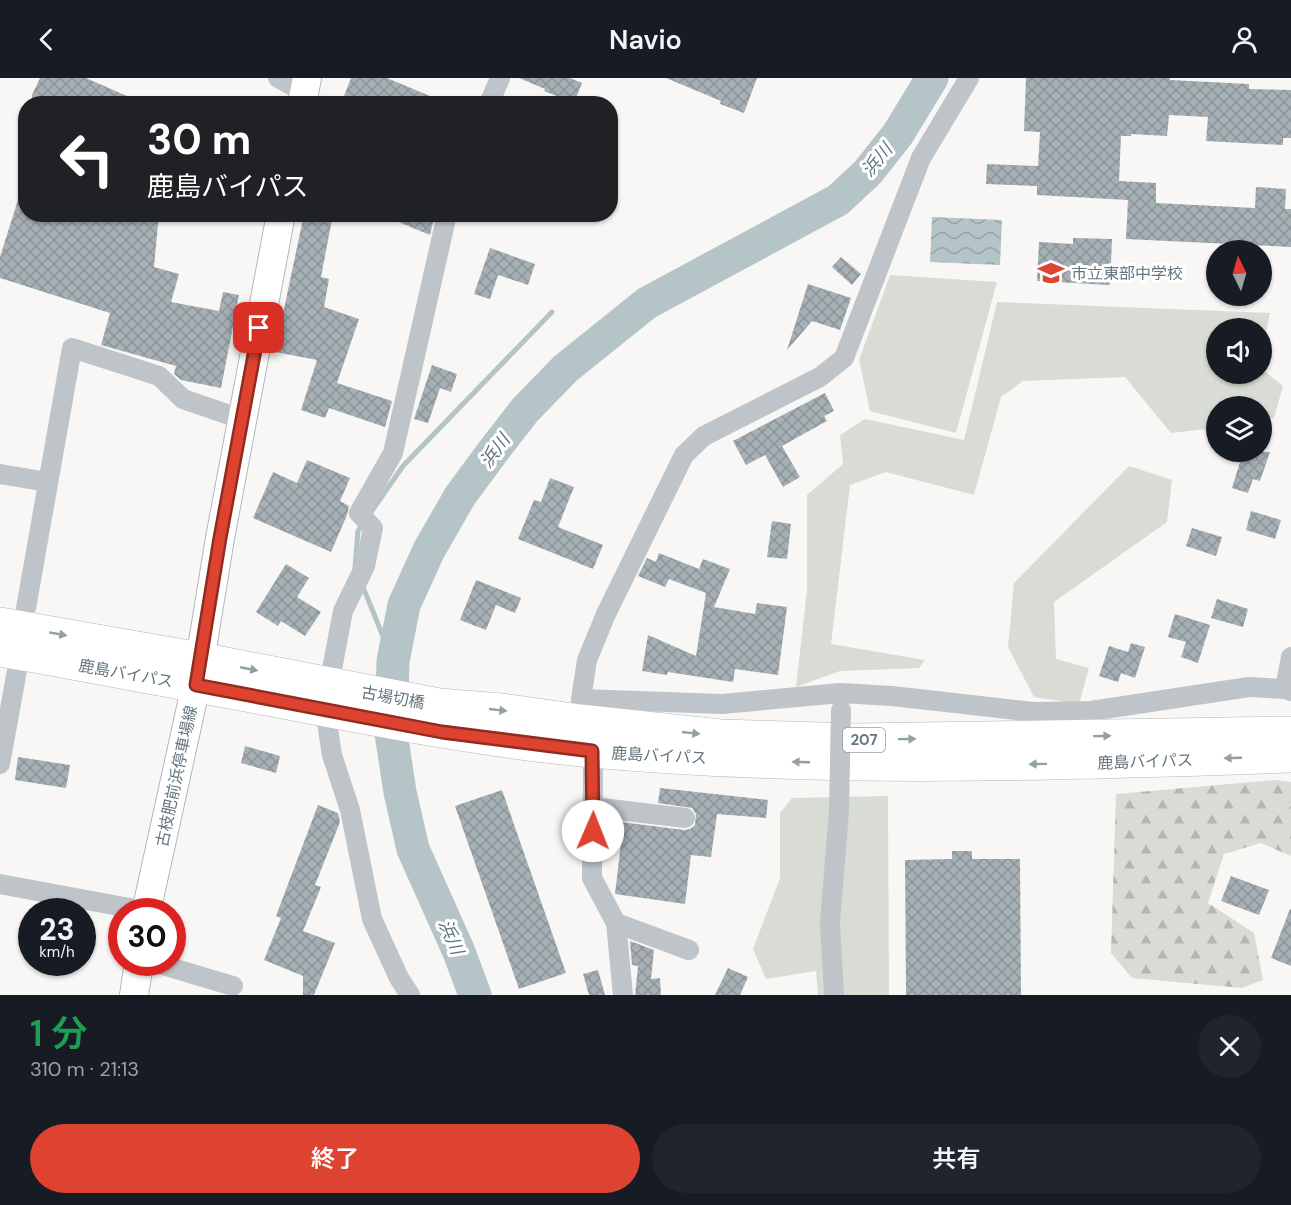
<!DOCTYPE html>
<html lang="ja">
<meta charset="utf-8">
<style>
body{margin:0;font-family:"DM Sans","Noto Sans JP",sans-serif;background:#20242c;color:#f1f3f6;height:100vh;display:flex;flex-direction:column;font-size:22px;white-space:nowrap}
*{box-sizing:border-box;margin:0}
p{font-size:20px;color:#9ea1a6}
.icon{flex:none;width:33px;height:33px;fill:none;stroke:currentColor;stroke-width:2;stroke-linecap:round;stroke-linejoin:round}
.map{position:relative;height:917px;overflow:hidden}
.side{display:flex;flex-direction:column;background:#171b24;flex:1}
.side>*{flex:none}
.top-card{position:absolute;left:18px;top:18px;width:600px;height:126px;border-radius:24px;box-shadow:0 2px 4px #0004;background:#202124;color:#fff;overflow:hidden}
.needle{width:39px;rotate:355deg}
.tools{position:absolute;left:1206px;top:162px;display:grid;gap:12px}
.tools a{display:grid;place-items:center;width:66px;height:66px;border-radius:50%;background:#171b24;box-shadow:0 2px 4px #0004;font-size:30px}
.speed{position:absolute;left:18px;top:820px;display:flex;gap:12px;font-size:30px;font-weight:700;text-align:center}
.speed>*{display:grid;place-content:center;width:78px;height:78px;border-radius:50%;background:#171b24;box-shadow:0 2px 4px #0004;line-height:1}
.speed small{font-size:15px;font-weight:400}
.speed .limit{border:9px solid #d22;background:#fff;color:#111}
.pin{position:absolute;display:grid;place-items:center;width:51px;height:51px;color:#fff;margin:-26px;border-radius:12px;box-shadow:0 3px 9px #0006}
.me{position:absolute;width:66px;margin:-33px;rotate:1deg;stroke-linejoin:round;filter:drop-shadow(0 0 4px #0008)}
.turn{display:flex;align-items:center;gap:21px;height:126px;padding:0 30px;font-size:27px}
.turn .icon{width:78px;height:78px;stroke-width:2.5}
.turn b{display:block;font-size:42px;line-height:51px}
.round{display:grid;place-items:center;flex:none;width:63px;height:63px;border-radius:32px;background:#20242c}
.head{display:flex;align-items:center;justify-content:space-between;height:102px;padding:0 30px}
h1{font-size:36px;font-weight:600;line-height:45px;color:#1e9e55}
.action{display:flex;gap:12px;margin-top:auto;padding:12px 30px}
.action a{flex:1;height:69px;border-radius:36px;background:#dd4330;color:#fff;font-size:24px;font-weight:600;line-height:69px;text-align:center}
.action a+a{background:#20242c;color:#f1f3f6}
header{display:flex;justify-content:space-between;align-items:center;height:78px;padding:0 30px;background:#171b24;font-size:27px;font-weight:600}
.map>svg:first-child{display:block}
.grass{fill:#d8dcd4}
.forest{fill:url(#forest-firs)}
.water{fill:url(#water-waves)}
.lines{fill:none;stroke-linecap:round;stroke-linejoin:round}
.stream{stroke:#b5c4c6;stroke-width:5}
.river{stroke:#b5c4c6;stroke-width:33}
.building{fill:url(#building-cross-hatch)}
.secondary-casing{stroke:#b1b8bb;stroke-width:30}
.highway-casing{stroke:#b2b7ba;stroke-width:34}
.street{stroke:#bec4c7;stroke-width:20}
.secondary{stroke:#fff;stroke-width:28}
.highway{stroke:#fff;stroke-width:33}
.street-bridge{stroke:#bec4c7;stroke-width:20}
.oneway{fill:#929fa5}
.route-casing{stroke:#902c1f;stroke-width:15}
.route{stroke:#dd4330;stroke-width:10}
.labels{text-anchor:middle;stroke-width:6;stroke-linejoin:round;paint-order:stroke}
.shield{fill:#fff;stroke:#929fa5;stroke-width:1.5}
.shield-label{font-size:15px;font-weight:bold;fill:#64767f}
.poi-label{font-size:16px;fill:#64767f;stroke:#fff;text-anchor:start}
.street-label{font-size:16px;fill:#64767f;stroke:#fff}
.water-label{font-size:18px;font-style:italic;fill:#5e7679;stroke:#fff}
</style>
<header><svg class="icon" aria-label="back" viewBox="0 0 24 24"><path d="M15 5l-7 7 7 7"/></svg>Navio<svg class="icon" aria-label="person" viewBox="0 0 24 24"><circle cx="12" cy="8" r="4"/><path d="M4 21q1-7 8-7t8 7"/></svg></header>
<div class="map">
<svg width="1291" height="917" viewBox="0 0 1291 917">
<defs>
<pattern id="forest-firs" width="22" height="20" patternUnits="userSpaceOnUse" patternTransform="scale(1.5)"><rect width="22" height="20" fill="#d8dcd4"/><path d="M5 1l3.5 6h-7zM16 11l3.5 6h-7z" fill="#b3b7b1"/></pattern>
<pattern id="water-waves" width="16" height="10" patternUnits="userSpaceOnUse" patternTransform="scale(1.5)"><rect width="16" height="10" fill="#b5c4c6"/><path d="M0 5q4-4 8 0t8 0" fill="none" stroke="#97a4a6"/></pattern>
<pattern id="building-cross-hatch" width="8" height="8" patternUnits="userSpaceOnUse" patternTransform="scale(1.5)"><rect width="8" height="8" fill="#a6b0b4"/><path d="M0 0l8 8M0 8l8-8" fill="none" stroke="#8b9498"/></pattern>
</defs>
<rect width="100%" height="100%" fill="#f8f7f5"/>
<path class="grass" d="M 890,197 L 997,204 L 956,355 L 870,333 L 859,282 Z
M 997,224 L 1270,235 L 1262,276 L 1262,250 L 1216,250 L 1216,296 L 1262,296 L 1262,291 L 1283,308 L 1274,340 L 1262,342 L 1262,328 L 1216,328 L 1216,350 L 1171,355 L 1125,299 L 1023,303 L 1001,319 L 974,417 L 886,394 L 850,407 L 831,566 L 925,582 L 919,590 L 840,593 L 796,609 L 807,512 L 807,417 L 843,386 L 840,357 L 865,341 L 964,362 Z
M 1129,388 L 1172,402 L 1167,444 L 1054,524 L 1056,581 L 1089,590 L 1079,626 L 1034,619 L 1008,569 L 1014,505 Z
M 888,718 L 889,917 L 818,917 L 816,893 L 766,901 L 753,871 L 780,800 L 780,735 L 792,720 Z"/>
<path class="forest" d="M 1275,702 L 1291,704 L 1291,778 L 1261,765 L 1224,776 L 1208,825 L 1254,855 L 1263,902 L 1242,910 L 1132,900 L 1111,875 L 1116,716 Z"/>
<path class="water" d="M 932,139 L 1002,142 L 1000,187 L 930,184 Z"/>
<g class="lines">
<path class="stream" d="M 369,437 L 403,388 L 552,234
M 355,489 L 358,453 L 363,445
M 363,509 L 393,583"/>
<path class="river" d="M 475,917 L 459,874 L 413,771 L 400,714 L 391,655 L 393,583 L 404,527 L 429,472 L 460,418 L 494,372 L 525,332 L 566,290 L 647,225 L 838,122 L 868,94 L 898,56 L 932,0"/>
</g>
<path class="building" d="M 40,0 L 86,0 L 145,26 L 32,26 L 32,17 Z
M 351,0 L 387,0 L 449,26 L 341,26 Z
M 519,0 L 570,0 L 582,5 L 574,25 L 544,13 L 545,11 Z
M 666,0 L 757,0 L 744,35 L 720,26 L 721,23 Z
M 1026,0 L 1170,0 L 1170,2 L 1249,6 L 1249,11 L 1291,12 L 1291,60 L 1283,60 L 1283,67 L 1206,63 L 1208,39 L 1169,37 L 1167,58 L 1131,56 L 1131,58 L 1121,58 L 1119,103 L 1156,105 L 1156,125 L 1255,130 L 1256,109 L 1286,111 L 1285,131 L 1291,131 L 1291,169 L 1126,161 L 1128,122 L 1037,117 L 1037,108 L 986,106 L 987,86 L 1038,88 L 1040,54 L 1024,53 Z
M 22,109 L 26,109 L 26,136 L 159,136 L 154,189 L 179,196 L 171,224 L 219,233 L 223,214 L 239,217 L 221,310 L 181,302 L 174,296 L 176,288 L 101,267 L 110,235 L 0,200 L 0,179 Z
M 304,136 L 333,136 L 321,199 L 329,201 L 324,229 L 359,241 L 337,305 L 392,323 L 385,349 L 329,330 L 325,340 L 301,332 L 317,282 L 275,274 Z
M 379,136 L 435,136 L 430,157 Z
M 1073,160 L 1112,161 L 1110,207 L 1037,203 L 1039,164 L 1073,166 Z
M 490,170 L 535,186 L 528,207 L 498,197 L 490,221 L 474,216 Z
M 841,179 L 861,196 L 852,207 L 832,189 Z
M 808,206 L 851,220 L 840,252 L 812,243 L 787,272 Z
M 432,287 L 457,296 L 451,314 L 440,310 L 428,345 L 414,341 Z
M 825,315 L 834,333 L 824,338 L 827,343 L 782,368 L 800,399 L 783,409 L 765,377 L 746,387 L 733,363 Z
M 1243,374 L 1270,374 L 1260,403 L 1253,401 L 1248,415 L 1232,410 Z
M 307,382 L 350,400 L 340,423 L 349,428 L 347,437 L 331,474 L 253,440 L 273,394 L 297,405 Z
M 550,400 L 574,409 L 558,449 L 603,467 L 593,491 L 518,461 L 534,422 L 541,424 Z
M 1251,433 L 1281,442 L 1275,461 L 1246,452 Z
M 772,443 L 791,446 L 787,481 L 767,479 Z
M 1192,450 L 1222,459 L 1216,478 L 1186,468 Z
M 659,475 L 699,491 L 703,481 L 730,491 L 714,529 L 755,536 L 757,525 L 787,529 L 778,597 L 735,591 L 733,604 L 668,594 L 667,597 L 642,593 L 648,557 L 696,578 L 706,515 L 669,501 L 665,509 L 638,498 L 647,480 L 656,484 Z
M 286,486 L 309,500 L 297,519 L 321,534 L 305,558 L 281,543 L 278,548 L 256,534 Z
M 476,502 L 521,520 L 515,535 L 496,527 L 486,552 L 460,542 Z
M 1217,521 L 1248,531 L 1243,549 L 1211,540 Z
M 1175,536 L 1210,547 L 1198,585 L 1181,579 L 1186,564 L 1168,559 Z
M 1131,565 L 1145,569 L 1135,600 L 1121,595 L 1118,604 L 1099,598 L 1109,568 L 1128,574 Z
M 245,668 L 280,678 L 276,695 L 241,685 Z
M 18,679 L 70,687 L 66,710 L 15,702 Z
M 660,710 L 768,722 L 766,740 L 717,736 L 711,779 L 691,777 L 685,826 L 615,816 L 621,765 L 604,763 L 605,742 L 684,752 L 690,751 L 695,747 L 696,736 L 692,730 L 658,725 Z
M 502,712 L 566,895 L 519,911 L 455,728 Z
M 318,727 L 338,735 L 340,744 L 315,807 L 321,809 L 303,853 L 335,865 L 314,917 L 303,917 L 303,898 L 264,882 L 281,840 L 276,838 Z
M 952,773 L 972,773 L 972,781 L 1020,781 L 1021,917 L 906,917 L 905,782 L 952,781 Z
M 1231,798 L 1269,812 L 1259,837 L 1221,823 Z
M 1290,831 L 1291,832 L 1291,888 L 1271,880 Z
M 630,863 L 654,872 L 651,901 L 660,900 L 661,917 L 635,917 L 638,888 L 632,887 Z
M 728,890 L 748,899 L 740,917 L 715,917 Z
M 598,892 L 605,917 L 589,917 L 583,896 Z"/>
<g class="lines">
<g class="secondary-casing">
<path id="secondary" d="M 302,26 L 307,0
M 146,834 L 196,607 L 220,460 L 281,136
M 134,917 L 139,885"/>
</g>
<g class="highway-casing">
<path id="highway" d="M 0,546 L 200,581 L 439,627 L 501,632 L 580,643 L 720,658 L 855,662 L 1291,655
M 0,572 C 86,587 172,603 257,619 C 368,640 480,663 592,673 C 825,694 1058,686 1291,678"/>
</g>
<path class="street" d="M 278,0 L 304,14
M 489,26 L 500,0
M 0,396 L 48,404
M 26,530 L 72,270 L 159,298 L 183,321 L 241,341
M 329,607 L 343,533 L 365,488 L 373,450 L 359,435 L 393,375 L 447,136
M 1285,611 L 1291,579
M 581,621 L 722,626 L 841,615 L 892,618 L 1033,634 L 1091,633 L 1249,609 L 1285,611 L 1291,613
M 325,632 L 332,677 L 350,732 L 372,841 L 399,900 L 410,917
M 0,686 L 20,576
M 593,729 L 685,740
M 0,806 L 146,833
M 616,845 L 592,800 L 593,694 L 592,673 L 580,643 L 581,621 L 587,582 L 606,536 L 684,377 L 704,358 L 820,299 L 844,280 L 921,80 L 969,0
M 156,885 L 233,908
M 623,917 L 616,845 L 689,872
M 834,917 L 830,844 L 839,733"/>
<use href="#secondary" class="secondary"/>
<use href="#highway" class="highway"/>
<path class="street-bridge" d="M 839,733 L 841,632"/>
</g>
<defs><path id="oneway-solid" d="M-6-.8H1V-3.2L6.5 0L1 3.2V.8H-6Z" transform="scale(1.5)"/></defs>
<g class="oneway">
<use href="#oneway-solid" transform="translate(58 556) rotate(10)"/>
<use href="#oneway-solid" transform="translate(249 591) rotate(11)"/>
<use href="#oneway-solid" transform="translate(498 632) rotate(6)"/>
<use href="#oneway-solid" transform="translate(691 655) rotate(6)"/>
<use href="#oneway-solid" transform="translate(1102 658) rotate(-1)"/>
<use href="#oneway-solid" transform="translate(907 661) rotate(-1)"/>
<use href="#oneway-solid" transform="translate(1233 680) rotate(178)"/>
<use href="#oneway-solid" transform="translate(801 684) rotate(-178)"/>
<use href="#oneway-solid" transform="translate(1038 686) rotate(179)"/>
</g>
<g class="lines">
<g class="route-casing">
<path id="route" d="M 259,250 L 220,460 L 196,607 L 442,654 L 592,673 L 593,753"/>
</g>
<use href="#route" class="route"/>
</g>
<defs>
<g id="school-bare" transform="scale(2.07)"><path d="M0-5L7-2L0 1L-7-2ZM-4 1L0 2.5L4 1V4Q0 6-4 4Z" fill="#dd4330" stroke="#fff" stroke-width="2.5" paint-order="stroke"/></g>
</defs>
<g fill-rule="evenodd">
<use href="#school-bare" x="1051" y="195"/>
</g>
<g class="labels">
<rect class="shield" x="843" y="650" width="42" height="24" rx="4.5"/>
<g class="shield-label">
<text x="864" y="667">207</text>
</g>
<g class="poi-label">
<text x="1071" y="201">市立東部中学校</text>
</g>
<g class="street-label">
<text transform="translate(126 595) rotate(10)" y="6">鹿島バイパス</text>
<text transform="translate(393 619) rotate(10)" y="6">古場切橋</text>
<text transform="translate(659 677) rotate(3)" y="6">鹿島バイパス</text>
<text transform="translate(1145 683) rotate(-2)" y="6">鹿島バイパス</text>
<text transform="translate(176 698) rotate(-78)" y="6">古枝肥前浜停車場線</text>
</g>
<g class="water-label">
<text transform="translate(877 82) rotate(-50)" y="6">浜川</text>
<text transform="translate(495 373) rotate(-53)" y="6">浜川</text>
<text transform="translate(451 859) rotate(67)" y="6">浜川</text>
</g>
</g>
</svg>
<div class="tools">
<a><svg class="needle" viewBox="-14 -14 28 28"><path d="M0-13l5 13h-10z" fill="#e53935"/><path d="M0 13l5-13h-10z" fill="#9ea1a6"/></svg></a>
<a><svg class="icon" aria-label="sound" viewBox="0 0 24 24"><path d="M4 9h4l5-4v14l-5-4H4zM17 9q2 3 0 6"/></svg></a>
<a><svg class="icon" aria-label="layers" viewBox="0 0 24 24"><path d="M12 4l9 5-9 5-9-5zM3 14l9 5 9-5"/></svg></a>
</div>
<div class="speed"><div>23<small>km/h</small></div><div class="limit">30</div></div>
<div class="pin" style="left:259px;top:250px;background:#d93025"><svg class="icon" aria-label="arrive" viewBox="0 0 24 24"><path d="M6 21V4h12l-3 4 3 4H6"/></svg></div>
<svg class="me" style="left:593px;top:753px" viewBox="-20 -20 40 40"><circle r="19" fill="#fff"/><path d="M0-13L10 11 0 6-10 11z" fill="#dd4330"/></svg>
<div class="top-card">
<div class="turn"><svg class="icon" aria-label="left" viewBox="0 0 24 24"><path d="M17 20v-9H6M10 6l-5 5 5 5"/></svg><div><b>30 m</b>鹿島バイパス</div></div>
</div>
</div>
<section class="side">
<div class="head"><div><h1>1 分</h1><p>310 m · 21:13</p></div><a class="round"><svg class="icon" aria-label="close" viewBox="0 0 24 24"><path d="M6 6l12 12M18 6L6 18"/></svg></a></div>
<div class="action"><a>終了</a><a>共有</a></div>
</section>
